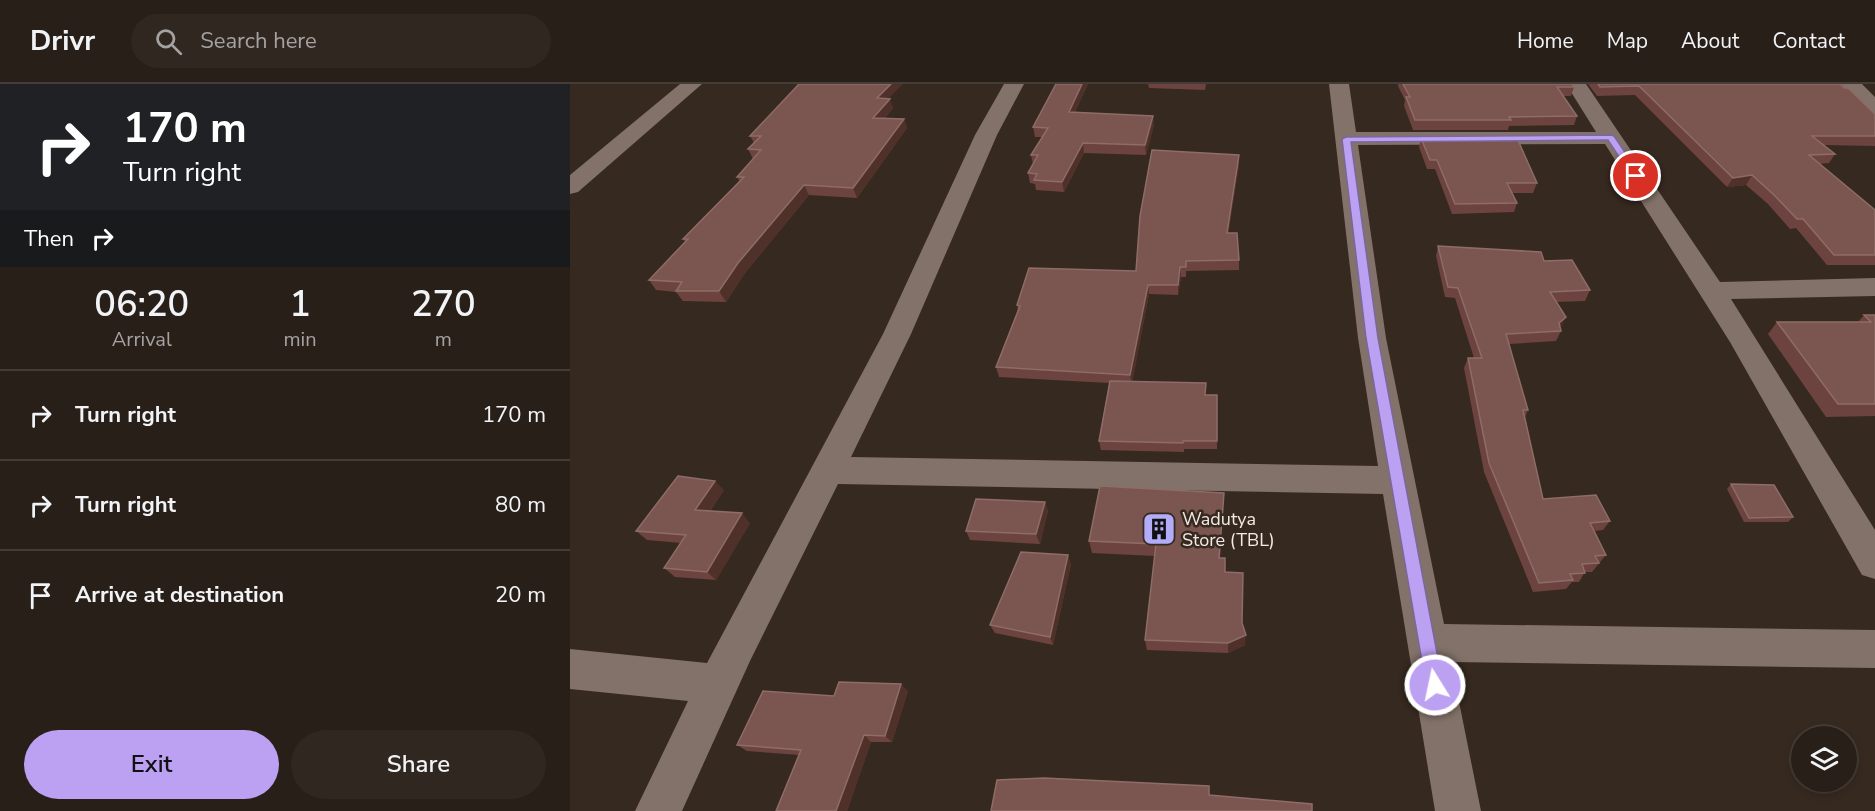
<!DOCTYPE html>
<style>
body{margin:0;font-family:"Nunito Sans",sans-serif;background:#302721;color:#f1f3f6;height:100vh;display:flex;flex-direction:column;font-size:22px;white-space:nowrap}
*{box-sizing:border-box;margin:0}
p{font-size:20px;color:#a5a2a2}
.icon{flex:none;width:33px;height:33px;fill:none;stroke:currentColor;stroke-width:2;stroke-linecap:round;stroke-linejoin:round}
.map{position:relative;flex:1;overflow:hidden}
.side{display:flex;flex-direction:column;background:#281f18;width:570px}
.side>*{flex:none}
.banner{background:#202124;color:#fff;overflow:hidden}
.fabs{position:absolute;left:1221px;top:642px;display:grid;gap:12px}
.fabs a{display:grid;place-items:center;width:66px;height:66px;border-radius:50%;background:#281f18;box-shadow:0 3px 9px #0003,0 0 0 2px #443d37;font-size:30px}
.pin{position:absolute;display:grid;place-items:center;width:51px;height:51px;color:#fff;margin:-26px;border:3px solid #fff;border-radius:50%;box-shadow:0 2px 6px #0007}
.me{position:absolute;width:66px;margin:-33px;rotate:350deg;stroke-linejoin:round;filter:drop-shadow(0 0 4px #0008)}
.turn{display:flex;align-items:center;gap:21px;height:126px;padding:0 24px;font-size:27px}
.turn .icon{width:78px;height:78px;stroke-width:2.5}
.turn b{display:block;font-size:42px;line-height:51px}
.then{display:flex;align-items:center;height:57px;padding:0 24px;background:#0003;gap:12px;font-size:22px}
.eta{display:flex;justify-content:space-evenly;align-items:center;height:102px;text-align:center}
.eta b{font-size:36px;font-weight:600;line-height:42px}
.button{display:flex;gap:12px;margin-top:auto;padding:12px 24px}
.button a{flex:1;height:69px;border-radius:36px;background:#bca0f2;color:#111;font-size:24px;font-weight:600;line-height:69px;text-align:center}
.button a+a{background:#302721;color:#f1f3f6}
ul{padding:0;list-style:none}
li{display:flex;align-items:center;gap:18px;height:90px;padding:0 24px;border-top:2px solid #443d37}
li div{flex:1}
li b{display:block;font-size:22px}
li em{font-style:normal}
header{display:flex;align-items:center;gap:36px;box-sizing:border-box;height:84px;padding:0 30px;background:#281f18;border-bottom:2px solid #443d37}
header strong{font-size:28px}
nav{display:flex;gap:33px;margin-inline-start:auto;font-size:21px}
.search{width:420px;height:54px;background:#302721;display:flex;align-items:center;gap:15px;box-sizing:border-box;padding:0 21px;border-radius:33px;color:#a5a2a2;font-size:22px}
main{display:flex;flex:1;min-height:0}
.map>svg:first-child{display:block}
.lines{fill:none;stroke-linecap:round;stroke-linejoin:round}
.minor{fill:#827269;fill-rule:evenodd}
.wall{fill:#6c433e}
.shaded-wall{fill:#50312a}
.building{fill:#7b554f;stroke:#8e6c67;stroke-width:1.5}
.route{fill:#bca0f2;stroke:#7a689d;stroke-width:1.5}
.labels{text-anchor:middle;stroke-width:5;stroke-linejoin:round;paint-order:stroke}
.poi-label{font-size:18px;fill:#f3eae4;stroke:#362920;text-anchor:start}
</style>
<header>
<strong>Drivr</strong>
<div class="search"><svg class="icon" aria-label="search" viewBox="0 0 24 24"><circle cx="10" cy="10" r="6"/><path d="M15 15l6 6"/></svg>Search here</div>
<nav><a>Home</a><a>Map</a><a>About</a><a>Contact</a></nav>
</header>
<main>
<section class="side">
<div class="banner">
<div class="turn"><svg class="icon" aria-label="right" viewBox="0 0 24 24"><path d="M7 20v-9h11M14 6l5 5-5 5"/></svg><div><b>170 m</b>Turn right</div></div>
<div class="then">Then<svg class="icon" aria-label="right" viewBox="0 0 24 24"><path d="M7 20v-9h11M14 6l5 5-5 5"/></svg></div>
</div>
<div class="eta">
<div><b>06:20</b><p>Arrival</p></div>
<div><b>1</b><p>min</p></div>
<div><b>270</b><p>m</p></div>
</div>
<ul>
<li><svg class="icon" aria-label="right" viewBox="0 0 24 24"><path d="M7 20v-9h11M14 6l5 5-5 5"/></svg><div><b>Turn right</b></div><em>170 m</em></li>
<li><svg class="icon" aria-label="right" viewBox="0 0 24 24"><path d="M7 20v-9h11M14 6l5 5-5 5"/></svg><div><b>Turn right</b></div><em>80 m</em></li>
<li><svg class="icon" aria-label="arrive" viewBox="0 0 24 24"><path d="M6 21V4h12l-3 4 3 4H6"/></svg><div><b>Arrive at destination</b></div><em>20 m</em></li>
</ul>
<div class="button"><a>Exit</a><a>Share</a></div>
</section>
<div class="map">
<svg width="1305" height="727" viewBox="0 0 1305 727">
<rect width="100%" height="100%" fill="#362920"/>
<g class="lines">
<path class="minor" d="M 110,0 L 132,0 L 8,108 L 0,110 L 0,91 Z
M 434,0 L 454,0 L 427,51 L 341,250 L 281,373 L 808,382 L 788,254 L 759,0 L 779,0 L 786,48 L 1026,48 L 996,0 L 1016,0 L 1150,198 L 1305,194 L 1305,212 L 1161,215 L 1305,446 L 1305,495 L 1292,491 L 1160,258 L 1035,60 L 788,61 L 816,254 L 874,540 L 1305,546 L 1305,584 L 881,578 L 911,727 L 865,727 L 813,410 L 268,400 L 180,577 L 112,727 L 65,727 L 118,617 L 0,605 L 0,565 L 137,579 L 313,250 L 405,51 Z
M 1271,0 L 1292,0 L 1305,13 L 1305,30 L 1298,28 Z"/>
</g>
<path class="wall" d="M 486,0 L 518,0 L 505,28 L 584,41 L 576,71 L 514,69 L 494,108 L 466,106 L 465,100 L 460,99 L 458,89 L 463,80 L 461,71 L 472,53 L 465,53 L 463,43 Z
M 578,0 L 636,0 L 635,6 L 579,4 Z
M 828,0 L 1002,0 L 1004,3 L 1001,12 L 993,12 L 1007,32 L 1004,41 L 939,42 L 938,46 L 843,46 L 834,22 L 835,16 L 828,2 Z
M 1018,0 L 1270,0 L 1305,30 L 1305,62 L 1254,61 L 1265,70 L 1259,79 L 1249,80 L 1305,126 L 1305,181 L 1257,181 L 1226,144 L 1220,145 L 1198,120 L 1176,101 L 1157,103 L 1065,11 L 1027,12 Z
M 319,15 L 323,24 L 315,34 L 334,35 L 337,44 L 287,114 L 239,111 L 175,189 L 156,218 L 113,217 L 106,208 L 86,206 L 79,196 L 115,158 L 113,155 L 170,98 L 167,93 L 183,75 L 178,65 L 184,59 L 180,52 Z
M 851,54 L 967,99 L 963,109 L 942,109 L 947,119 L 944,128 L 882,130 L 865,85 L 857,85 L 849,63 Z
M 669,71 L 669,81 L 658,149 L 669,176 L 669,186 L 616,187 L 616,193 L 611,193 L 608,211 L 579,210 L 562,298 L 636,311 L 647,311 L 647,365 L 614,365 L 614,368 L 531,366 L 529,357 L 539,299 L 429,293 L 426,283 L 448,227 L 447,221 L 566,187 Z
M 868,162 L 974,177 L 1020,206 L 1015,217 L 986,218 L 991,247 L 986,257 L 939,260 L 958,326 L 955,333 L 973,415 L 1040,437 L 1033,446 L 1025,447 L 1036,471 L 1022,488 L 1015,488 L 1009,498 L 1002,498 L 996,505 L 963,508 L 914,388 L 894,284 L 898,274 L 904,274 L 885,214 L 875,213 L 866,172 Z
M 1294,231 L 1305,231 L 1305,332 L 1256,333 L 1198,250 L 1207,238 L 1288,238 Z
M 1161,400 L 1223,433 L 1218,438 L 1174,438 L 1157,405 Z
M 154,406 L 140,427 L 180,439 L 146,496 L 105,493 L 94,484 L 111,459 L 77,456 L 66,447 Z
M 654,409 L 650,474 L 672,539 L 675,561 L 658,569 L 577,566 L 575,556 L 585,472 L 522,469 L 519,457 Z
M 475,418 L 478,427 L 470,460 L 400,456 L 396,447 Z
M 501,480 L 483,561 L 425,549 L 420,541 Z
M 338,607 L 322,658 L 301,658 L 277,727 L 206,727 L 229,671 L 177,667 L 167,661 Z"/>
<path class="shaded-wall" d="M 321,0 L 333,0 L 310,23 L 307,14 Z
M 512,0 L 518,0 L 501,37 L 499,28 Z
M 320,15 L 323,24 L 307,43 L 303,34 Z
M 583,32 L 584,41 L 576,71 L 575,61 Z
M 334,35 L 337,44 L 287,114 L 283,104 Z
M 513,59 L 514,69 L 494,108 L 492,98 Z
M 669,71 L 669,81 L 657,159 L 657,149 Z
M 1182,91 L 1176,101 L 1157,103 L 1163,94 Z
M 234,101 L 239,111 L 175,189 L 156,218 L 149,207 L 168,179 Z
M 610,183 L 611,193 L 608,211 L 608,201 Z
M 578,201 L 579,210 L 562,301 L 560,291 Z
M 996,233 L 991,243 L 987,247 L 989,239 Z
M 145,397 L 154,406 L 134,435 L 125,426 Z
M 654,409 L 654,421 L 649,486 L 649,474 Z
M 475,418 L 478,427 L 470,460 L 466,450 Z
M 172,429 L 180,439 L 146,496 L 137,488 Z
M 498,471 L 501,480 L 483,561 L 480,553 Z
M 676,551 L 675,561 L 658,569 L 658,559 Z
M 331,600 L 338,607 L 322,658 L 315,652 Z
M 294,651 L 301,658 L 277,727 L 266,727 Z"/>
<path class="building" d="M 229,0 L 321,0 L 307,14 L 320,15 L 303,34 L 334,35 L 283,104 L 234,101 L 168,179 L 149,207 L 106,207 L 112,198 L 79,196 L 118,155 L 113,155 L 174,93 L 167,93 L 191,66 L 178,65 L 191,52 L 180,52 Z
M 486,0 L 512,0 L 499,28 L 583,32 L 575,61 L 513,59 L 492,98 L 464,96 L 467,90 L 458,89 L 468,71 L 461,71 L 478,44 L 463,43 Z
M 833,0 L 1002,0 L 1004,3 L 987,3 L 1007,32 L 939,33 L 941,36 L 845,36 L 836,13 L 840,13 Z
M 1028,0 L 1270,0 L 1274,4 L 1278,4 L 1305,30 L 1305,52 L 1242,52 L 1265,70 L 1239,71 L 1305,126 L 1305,171 L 1264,171 L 1233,135 L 1227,135 L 1204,111 L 1182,91 L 1163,94 L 1069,2 L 1030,3 Z
M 851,54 L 947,54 L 967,99 L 937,99 L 947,119 L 885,120 L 867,76 L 860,76 Z
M 582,66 L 669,71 L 657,149 L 667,149 L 669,176 L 616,177 L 616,183 L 610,183 L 608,201 L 578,201 L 560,291 L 426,283 L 450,222 L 447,221 L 459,184 L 566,187 L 570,132 Z
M 868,162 L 971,168 L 974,177 L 1002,176 L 1020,206 L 980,208 L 996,233 L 989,239 L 991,247 L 936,250 L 958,326 L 953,326 L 973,415 L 1026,411 L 1040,437 L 1020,439 L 1036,471 L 1025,472 L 1029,479 L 1012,480 L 1015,489 L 1000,490 L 1003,496 L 969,499 L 919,379 L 898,274 L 912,274 L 888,204 L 878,203 Z
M 1294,231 L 1305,231 L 1305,320 L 1268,320 L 1207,238 L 1301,238 Z
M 540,297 L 636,299 L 635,311 L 647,311 L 647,357 L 613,357 L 613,359 L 529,357 Z
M 108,392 L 145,397 L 125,426 L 172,429 L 137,488 L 94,484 L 116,451 L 66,447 Z
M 1161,400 L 1204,401 L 1223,433 L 1179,434 Z
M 530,402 L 654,409 L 649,474 L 655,474 L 655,488 L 673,489 L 672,539 L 676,551 L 658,559 L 575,556 L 586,460 L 519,457 Z
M 406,415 L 475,418 L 466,450 L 396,447 Z
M 451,468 L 498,471 L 480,553 L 420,541 Z
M 269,598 L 331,600 L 315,652 L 294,651 L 266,727 L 206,727 L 231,666 L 167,661 L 193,607 L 264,612 Z
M 474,694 L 639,702 L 639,711 L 742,720 L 742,727 L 421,727 L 427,696 Z"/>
<path class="route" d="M 1041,51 L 1044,52 L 1071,92 L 1069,94 L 1063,94 L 1038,56 L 781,58 L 808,254 L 873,601 L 871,607 L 865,610 L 859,607 L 856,601 L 796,254 L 772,55 L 776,53 Z"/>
<defs>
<g id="building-square" transform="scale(1.725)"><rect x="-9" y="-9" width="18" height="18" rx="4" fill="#b3adf9" stroke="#362920"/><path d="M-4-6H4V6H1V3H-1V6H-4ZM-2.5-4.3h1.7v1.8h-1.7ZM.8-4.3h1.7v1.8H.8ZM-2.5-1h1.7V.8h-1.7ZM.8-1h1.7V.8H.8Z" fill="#111"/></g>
</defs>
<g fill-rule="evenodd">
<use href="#building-square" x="589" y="445"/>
</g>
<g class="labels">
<g class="poi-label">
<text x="612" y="441">Wadutya<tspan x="612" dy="21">Store (TBL)</tspan></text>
</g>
</g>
</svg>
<div class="fabs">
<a><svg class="icon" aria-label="layers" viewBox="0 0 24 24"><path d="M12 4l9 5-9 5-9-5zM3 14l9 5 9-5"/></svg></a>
</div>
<div class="pin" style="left:1066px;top:92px;background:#d93025"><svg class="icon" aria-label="arrive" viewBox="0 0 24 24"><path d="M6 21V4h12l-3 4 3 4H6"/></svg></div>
<svg class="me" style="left:865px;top:601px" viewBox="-20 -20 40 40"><circle r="17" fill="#bca0f2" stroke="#fff" stroke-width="3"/><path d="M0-11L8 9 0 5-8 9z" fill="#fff"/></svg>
</div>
</main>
